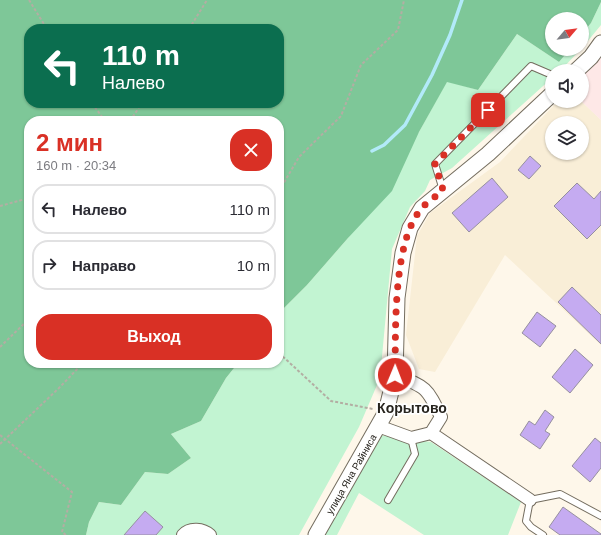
<!DOCTYPE html>
<html lang="ru">
<meta charset="utf-8">
<style>
body{margin:0;font-family:Helvetica,sans-serif;background:#f7f7f7;color:#2b2b33;height:100vh;display:flex;flex-direction:column;font-size:15px;white-space:nowrap}
*{box-sizing:border-box;margin:0}
p{font-size:13px;color:#7c7c81}
.icon{flex:none;width:22px;height:22px;fill:none;stroke:currentColor;stroke-width:2;stroke-linecap:round;stroke-linejoin:round}
.map{position:relative;flex:1;overflow:hidden}
.drawer{position:absolute;left:24px;top:116px;width:260px;height:252px;display:flex;flex-direction:column;background:#fff;border-radius:16px;box-shadow:0 1px 3px #0004}
.drawer>*{flex:none}
.banner{position:absolute;left:24px;top:24px;width:260px;height:84px;border-radius:16px;box-shadow:0 1px 3px #0004;background:#0b6e4f;color:#fff;overflow:hidden}
.needle{width:26px;rotate:61deg}
.controls{position:absolute;left:545px;top:12px;display:grid;gap:8px}
.controls a{display:grid;place-items:center;width:44px;height:44px;border-radius:50%;background:#fff;box-shadow:0 1px 3px #0004;font-size:20px}
.pin{position:absolute;display:grid;place-items:center;width:34px;height:34px;color:#fff;margin:-17px;border-radius:8px;box-shadow:0 2px 6px #0006}
.me{position:absolute;width:44px;margin:-22px;rotate:1deg;stroke-linejoin:round;filter:drop-shadow(0 0 3px #0008)}
.turn{display:flex;align-items:center;gap:14px;height:84px;padding:0 12px;font-size:18px}
.turn .icon{width:52px;height:52px;stroke-width:2.5}
.turn b{display:block;font-size:28px;line-height:34px}
.round{display:grid;place-items:center;flex:none;width:42px;height:42px;border-radius:16px;background:#f7f7f7}
.overview{display:flex;align-items:center;justify-content:space-between;height:68px;padding:0 12px}
h1{font-size:24px;font-weight:800;line-height:30px;color:#d93025}
.button{display:flex;gap:8px;margin-top:auto;padding:8px 12px}
.button a{flex:1;height:46px;border-radius:16px;background:#d93025;color:#fff;font-size:16px;font-weight:800;line-height:46px;text-align:center}
ul{padding:0;list-style:none}
li{display:flex;align-items:center;gap:12px;height:50px;margin:0 8px 6px;padding:0 4px;border:2px solid #e1e1e2;border-radius:16px}
li div{flex:1}
li b{display:block;font-size:15px}
li em{font-style:normal}
.map>svg:first-child{display:block}
.built{fill:#f9eed7;fill-rule:evenodd}
.industrial{fill:#fee8e7}
.green{fill:#c2f4d2}
.forest{fill:#7ec798;fill-rule:evenodd}
.lines{fill:none;stroke-linecap:round;stroke-linejoin:round}
.stream{stroke:#b2eaf9;stroke-width:3.5}
.building{fill:#c5abf1;stroke:#96909f}
.service-casing{stroke:#746d5f;stroke-width:8}
.minor-casing{stroke:#746d5f;stroke-width:14}
.tertiary-casing{stroke:#746d5f;stroke-width:17}
.path{stroke:#b3aea3;stroke-width:2;stroke-dasharray:3 2;stroke-linecap:butt}
.service{stroke:#fff;stroke-width:6}
.minor{stroke:#fff;stroke-width:12}
.tertiary{stroke:#fff;stroke-width:15}
.route{stroke:#d93025;stroke-width:7;stroke-dasharray:0 12.6}
.labels{text-anchor:middle;stroke-width:3.5;stroke-linejoin:round;paint-order:stroke}
.street-label{font-size:10px;fill:#27241e;stroke:#fff}
.district-label{font-size:14px;font-weight:bold;fill:#27241e;stroke:#fff}
</style>
<div class="map">
<svg width="601" height="535" viewBox="0 0 601 535">
<rect width="100%" height="100%" fill="#fef7ea"/>
<path class="built" d="M 558,101 L 581,101 L 601,120 L 601,345 L 505,255 L 435,372 L 419,369 L 406,335 L 417,236 L 430,213 L 500,162 ZM 552,123 L 582,123 L 582,153 L 552,153 Z"/>
<path class="industrial" d="M 601,49 L 601,120 L 581,101 L 582,73 Z"/>
<path class="green" d="M 601,2 L 601,25 L 582,48 L 582,34 L 591,23 Z
M 517,34 L 559,62 L 570,49 L 581,49 L 560,71 L 552,71 L 552,78 L 452,168 L 430,180 L 425,191 L 410,207 L 392,249 L 380,378 L 359,427 L 299,535 L 86,535 L 89,522 L 99,502 L 121,505 L 145,472 L 168,474 L 191,458 L 171,434 L 201,421 L 226,378 L 238,363 L 279,363 L 279,313 L 307,285 L 348,238 L 419,132 L 447,81 L 478,90 Z
M 379,435 L 431,442 L 521,502 L 508,535 L 424,535 L 359,493 L 337,535 L 325,535 Z"/>
<path class="forest" d="M 0,0 L 601,0 L 601,2 L 591,23 L 582,34 L 582,19 L 552,19 L 552,49 L 570,49 L 559,62 L 517,34 L 478,90 L 447,82 L 419,132 L 392,191 L 348,238 L 307,285 L 279,313 L 279,121 L 29,121 L 29,363 L 238,363 L 226,378 L 201,421 L 171,434 L 191,458 L 168,474 L 145,472 L 121,505 L 99,502 L 89,522 L 86,535 L 0,535 ZM 29,29 L 279,29 L 279,103 L 29,103 Z"/>
<g class="lines">
<path class="stream" d="M 372,151 L 384,145 L 405,125 L 432,75 L 450,35 L 462,0"/>
</g>
<path class="building" d="M 530,156 L 541,166 L 529,179 L 518,170 Z
M 492,178 L 508,197 L 469,232 L 452,213 Z
M 577,183 L 594,199 L 601,191 L 601,225 L 587,239 L 554,206 Z
M 572,287 L 601,315 L 601,344 L 558,302 Z
M 537,312 L 556,326 L 540,347 L 522,333 Z
M 575,349 L 593,365 L 570,393 L 552,377 Z
M 545,410 L 554,417 L 545,431 L 550,434 L 540,449 L 520,435 L 529,421 L 535,425 Z
M 595,438 L 601,443 L 601,468 L 590,482 L 572,466 Z
M 563,507 L 601,534 L 601,535 L 560,535 L 549,527 Z
M 145,511 L 163,527 L 156,535 L 124,535 Z"/>
<g class="lines">
<g class="service-casing">
<path id="service" d="M 443,190 L 435,164 L 531,66 L 552,75
M 388,500 L 415,454 L 411,438
M 543,535 L 531,527 L 526,521 L 530,500 L 560,494 L 601,516"/>
</g>
<g class="minor-casing">
<path id="minor" d="M 378,426 L 411,438 L 431,433 L 441,417 C 427,387 426,387 395,375
M 431,433 L 530,500
M 183,535 C 190,527 203,529 210,535"/>
</g>
<g class="tertiary-casing">
<path id="tertiary" d="M 576,71 L 591,57 L 601,43
M 316,535 L 386,412 L 395,375 L 397,298 L 403,253 L 410,228 L 422,208 L 488,154 L 552,94"/>
</g>
<path class="path" d="M 29,0 L 47,29
M 189,29 L 207,0
M 92,103 L 105,121
M 130,121 L 142,103
M 279,191 L 299,157 L 341,116 L 361,65 L 398,30 L 404,0
M 0,206 L 29,198
M 0,347 L 29,319
M 279,353 L 331,401 L 373,409
M 0,435 L 72,492 L 62,532 L 66,535
M 0,444 L 59,388 L 83,363"/>
<use href="#service" class="service"/>
<use href="#minor" class="minor"/>
<use href="#tertiary" class="tertiary"/>
</g>
<g class="lines">
<path class="route" d="M 395,375 C 396,332 392,241 422,208 C 428,201 437,196 443,190 L 435,164 L 488,110"/>
</g>
<g class="labels">
<g class="street-label">
<text transform="translate(351 474) rotate(-60)" y="4">улица Яна Райниса</text>
</g>
<g class="district-label">
<text x="412" y="413">Корытово</text>
</g>
</g>
</svg>
<div class="controls">
<a><svg class="needle" viewBox="-14 -14 28 28"><path d="M0-13l5 13h-10z" fill="#e53935"/><path d="M0 13l5-13h-10z" fill="#7c7c81"/></svg></a>
<a><svg class="icon" aria-label="sound" viewBox="0 0 24 24"><path d="M4 9h4l5-4v14l-5-4H4zM17 9q2 3 0 6"/></svg></a>
<a><svg class="icon" aria-label="layers" viewBox="0 0 24 24"><path d="M12 4l9 5-9 5-9-5zM3 14l9 5 9-5"/></svg></a>
</div>
<div class="pin" style="left:488px;top:110px;background:#d93025"><svg class="icon" aria-label="arrive" viewBox="0 0 24 24"><path d="M6 21V4h12l-3 4 3 4H6"/></svg></div>
<svg class="me" style="left:395px;top:375px" viewBox="-20 -20 40 40"><circle r="17" fill="#d93025" stroke="#fff" stroke-width="3"/><path d="M0-11L8 9 0 5-8 9z" fill="#fff"/></svg>
<div class="banner">
<div class="turn"><svg class="icon" aria-label="left" viewBox="0 0 24 24"><path d="M17 20v-9H6M10 6l-5 5 5 5"/></svg><div><b>110 m</b>Налево</div></div>
</div>
<section class="drawer">
<div class="overview"><div><h1>2 мин</h1><p>160 m · 20:34</p></div><a class="round" style="background:#d93025;color:#fff"><svg class="icon" aria-label="close" viewBox="0 0 24 24"><path d="M6 6l12 12M18 6L6 18"/></svg></a></div>
<ul>
<li><svg class="icon" aria-label="left" viewBox="0 0 24 24"><path d="M17 20v-9H6M10 6l-5 5 5 5"/></svg><div><b>Налево</b></div><em>110 m</em></li>
<li><svg class="icon" aria-label="right" viewBox="0 0 24 24"><path d="M7 20v-9h11M14 6l5 5-5 5"/></svg><div><b>Направо</b></div><em>10 m</em></li>
</ul>
<div class="button"><a>Выход</a></div>
</section>
</div>
